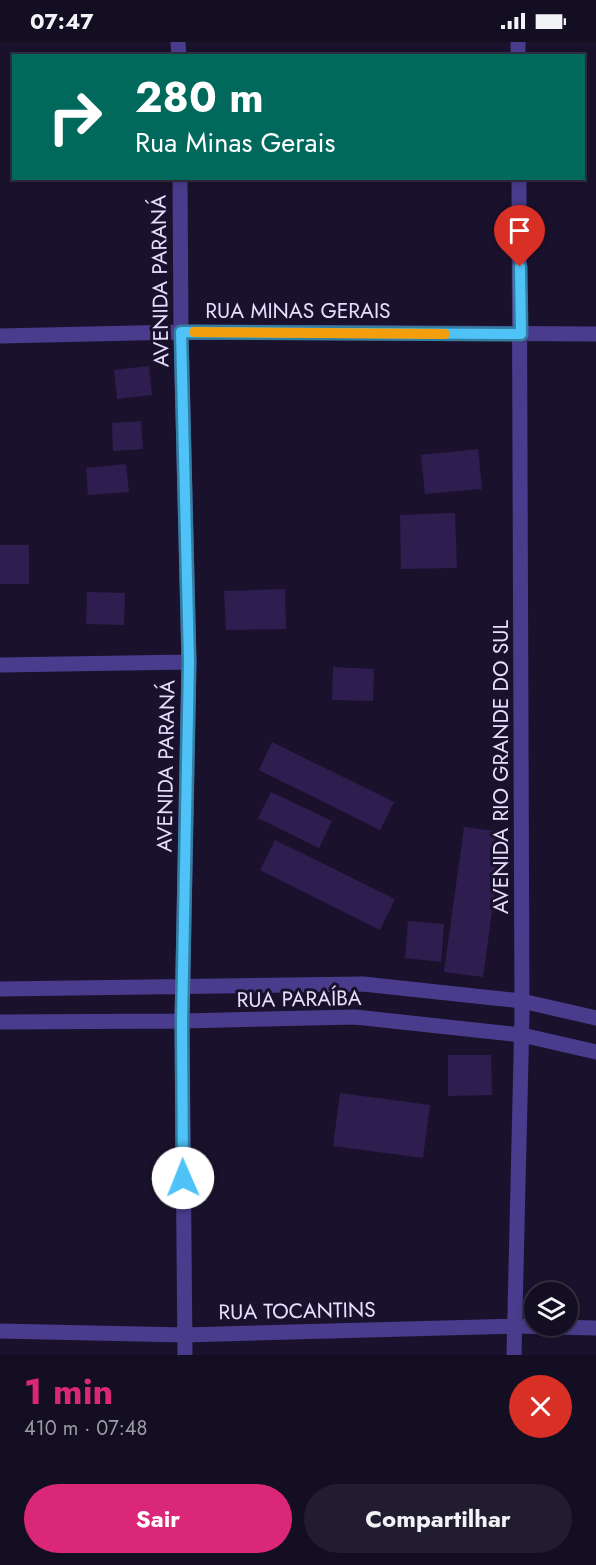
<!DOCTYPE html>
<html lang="pt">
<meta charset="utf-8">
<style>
body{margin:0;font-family:Jost,sans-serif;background:#211c2f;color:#f1f3f6;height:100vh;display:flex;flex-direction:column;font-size:22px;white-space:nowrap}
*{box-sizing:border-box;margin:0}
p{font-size:20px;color:#9d9ca5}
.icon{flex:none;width:33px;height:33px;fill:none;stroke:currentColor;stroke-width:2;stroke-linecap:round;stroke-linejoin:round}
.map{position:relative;height:1313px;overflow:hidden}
.sheet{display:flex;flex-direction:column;background:#140e22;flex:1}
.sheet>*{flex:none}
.banner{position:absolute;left:12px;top:12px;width:573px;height:126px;border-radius:0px;box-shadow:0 3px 9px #0003,0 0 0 2px #332e40;background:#00695c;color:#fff;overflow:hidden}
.controls{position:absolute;left:524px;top:1240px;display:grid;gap:12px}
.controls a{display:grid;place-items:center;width:54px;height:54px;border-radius:50%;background:#140e22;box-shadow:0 3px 9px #0003,0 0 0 2px #332e40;font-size:30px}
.pin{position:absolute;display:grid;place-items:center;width:51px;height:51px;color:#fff;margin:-62px -26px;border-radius:50% 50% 50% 0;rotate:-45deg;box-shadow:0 0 6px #0007}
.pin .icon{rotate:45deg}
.me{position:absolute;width:66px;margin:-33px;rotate:359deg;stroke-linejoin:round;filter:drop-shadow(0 0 4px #0008)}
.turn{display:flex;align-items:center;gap:21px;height:126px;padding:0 24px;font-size:27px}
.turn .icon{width:78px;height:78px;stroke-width:2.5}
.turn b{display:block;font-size:42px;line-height:51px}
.round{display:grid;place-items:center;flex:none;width:63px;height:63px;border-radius:32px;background:#211c2f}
.headline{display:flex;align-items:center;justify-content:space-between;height:102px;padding:0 24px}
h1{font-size:36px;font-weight:700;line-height:45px;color:#db2777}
.button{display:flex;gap:12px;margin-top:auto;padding:12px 24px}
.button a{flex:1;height:69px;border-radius:36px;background:#db2777;color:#fff;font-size:24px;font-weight:700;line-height:69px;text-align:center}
.button a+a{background:#211c2f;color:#f1f3f6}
.status{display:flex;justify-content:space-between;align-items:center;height:42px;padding:0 30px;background:#140e22;direction:ltr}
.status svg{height:16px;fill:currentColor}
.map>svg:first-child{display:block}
.building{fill:#2e1d4f}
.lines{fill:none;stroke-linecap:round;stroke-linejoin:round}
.minor{stroke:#4a3c8d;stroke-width:15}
.route-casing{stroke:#337fa1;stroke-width:15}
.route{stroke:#4fc3f7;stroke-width:10}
.slow{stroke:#f59e0b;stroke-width:10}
.labels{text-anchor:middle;stroke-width:6;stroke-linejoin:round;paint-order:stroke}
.street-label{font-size:21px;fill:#e6deff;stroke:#1a122d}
</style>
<div class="status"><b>07:47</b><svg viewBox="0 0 49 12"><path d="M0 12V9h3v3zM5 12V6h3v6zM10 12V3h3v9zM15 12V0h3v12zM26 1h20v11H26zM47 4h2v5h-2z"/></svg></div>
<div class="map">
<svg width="596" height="1313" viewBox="0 0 596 1313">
<rect width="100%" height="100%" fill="#1a122d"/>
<path class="building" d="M 149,324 L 152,353 L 117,357 L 114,328 Z
M 141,379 L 143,407 L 113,409 L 112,381 Z
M 478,407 L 482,447 L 425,452 L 421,413 Z
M 126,422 L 129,450 L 88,453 L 86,426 Z
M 455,471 L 457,526 L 401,527 L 400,473 Z
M 0,503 L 29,503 L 29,542 L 0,542 Z
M 285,547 L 286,587 L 226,588 L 224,549 Z
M 87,550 L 125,551 L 124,583 L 86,582 Z
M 333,625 L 374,627 L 373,659 L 332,658 Z
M 272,700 L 394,760 L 380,788 L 259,728 Z
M 271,750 L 332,779 L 319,806 L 258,776 Z
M 464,785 L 503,790 L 483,935 L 444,930 Z
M 275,798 L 395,857 L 380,888 L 260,828 Z
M 408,879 L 444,882 L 441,920 L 405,916 Z
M 448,1013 L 491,1013 L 492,1053 L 448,1054 Z
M 340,1051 L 430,1063 L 423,1116 L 333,1104 Z"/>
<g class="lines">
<path class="minor" d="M 178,0 L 179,14
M 518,0 L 518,14
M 180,136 L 181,290 L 189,620 L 182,979 L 185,1313
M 0,294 L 181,290 L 596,292
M 0,623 L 189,620
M 0,947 L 363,942 L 522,959 L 596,976
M 0,980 L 182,979 L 355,975 L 522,993 L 596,1010
M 0,1289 L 185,1293 L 515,1284 L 596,1286
M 514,1313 L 522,973 L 519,136"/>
</g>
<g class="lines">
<g class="route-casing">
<path id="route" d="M 183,1136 L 182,980 L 189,620 L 181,290 L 521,292 L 520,225"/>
</g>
<use href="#route" class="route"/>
<path class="slow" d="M 194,290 L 445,292"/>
</g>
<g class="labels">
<g class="street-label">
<text transform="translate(160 239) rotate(-91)" y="7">AVENIDA PARANÁ</text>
<text x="298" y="276">RUA MINAS GERAIS</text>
<text transform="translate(166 724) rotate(-89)" y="7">AVENIDA PARANÁ</text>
<text transform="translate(501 725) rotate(-90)" y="7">AVENIDA RIO GRANDE DO SUL</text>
<text transform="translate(299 957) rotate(-1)" y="7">RUA PARAÍBA</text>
<text transform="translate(297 1269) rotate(-1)" y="7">RUA TOCANTINS</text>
</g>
</g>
</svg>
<div class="controls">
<a><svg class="icon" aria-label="layers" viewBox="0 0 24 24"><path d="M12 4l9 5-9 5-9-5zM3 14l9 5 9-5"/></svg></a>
</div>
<div class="pin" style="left:520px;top:225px;background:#d93025"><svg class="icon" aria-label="arrive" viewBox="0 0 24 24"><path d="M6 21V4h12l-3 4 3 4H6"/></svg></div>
<svg class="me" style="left:183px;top:1136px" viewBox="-20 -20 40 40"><circle r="19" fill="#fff"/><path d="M0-13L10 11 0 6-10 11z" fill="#4fc3f7"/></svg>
<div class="banner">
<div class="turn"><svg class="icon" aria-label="right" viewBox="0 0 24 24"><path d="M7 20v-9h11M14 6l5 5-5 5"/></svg><div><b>280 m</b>Rua Minas Gerais</div></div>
</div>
</div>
<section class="sheet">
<div class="headline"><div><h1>1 min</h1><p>410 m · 07:48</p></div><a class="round" style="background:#d93025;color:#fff"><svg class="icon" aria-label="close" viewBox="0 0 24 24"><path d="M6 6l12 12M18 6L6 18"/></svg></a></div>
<div class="button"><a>Sair</a><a>Compartilhar</a></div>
</section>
